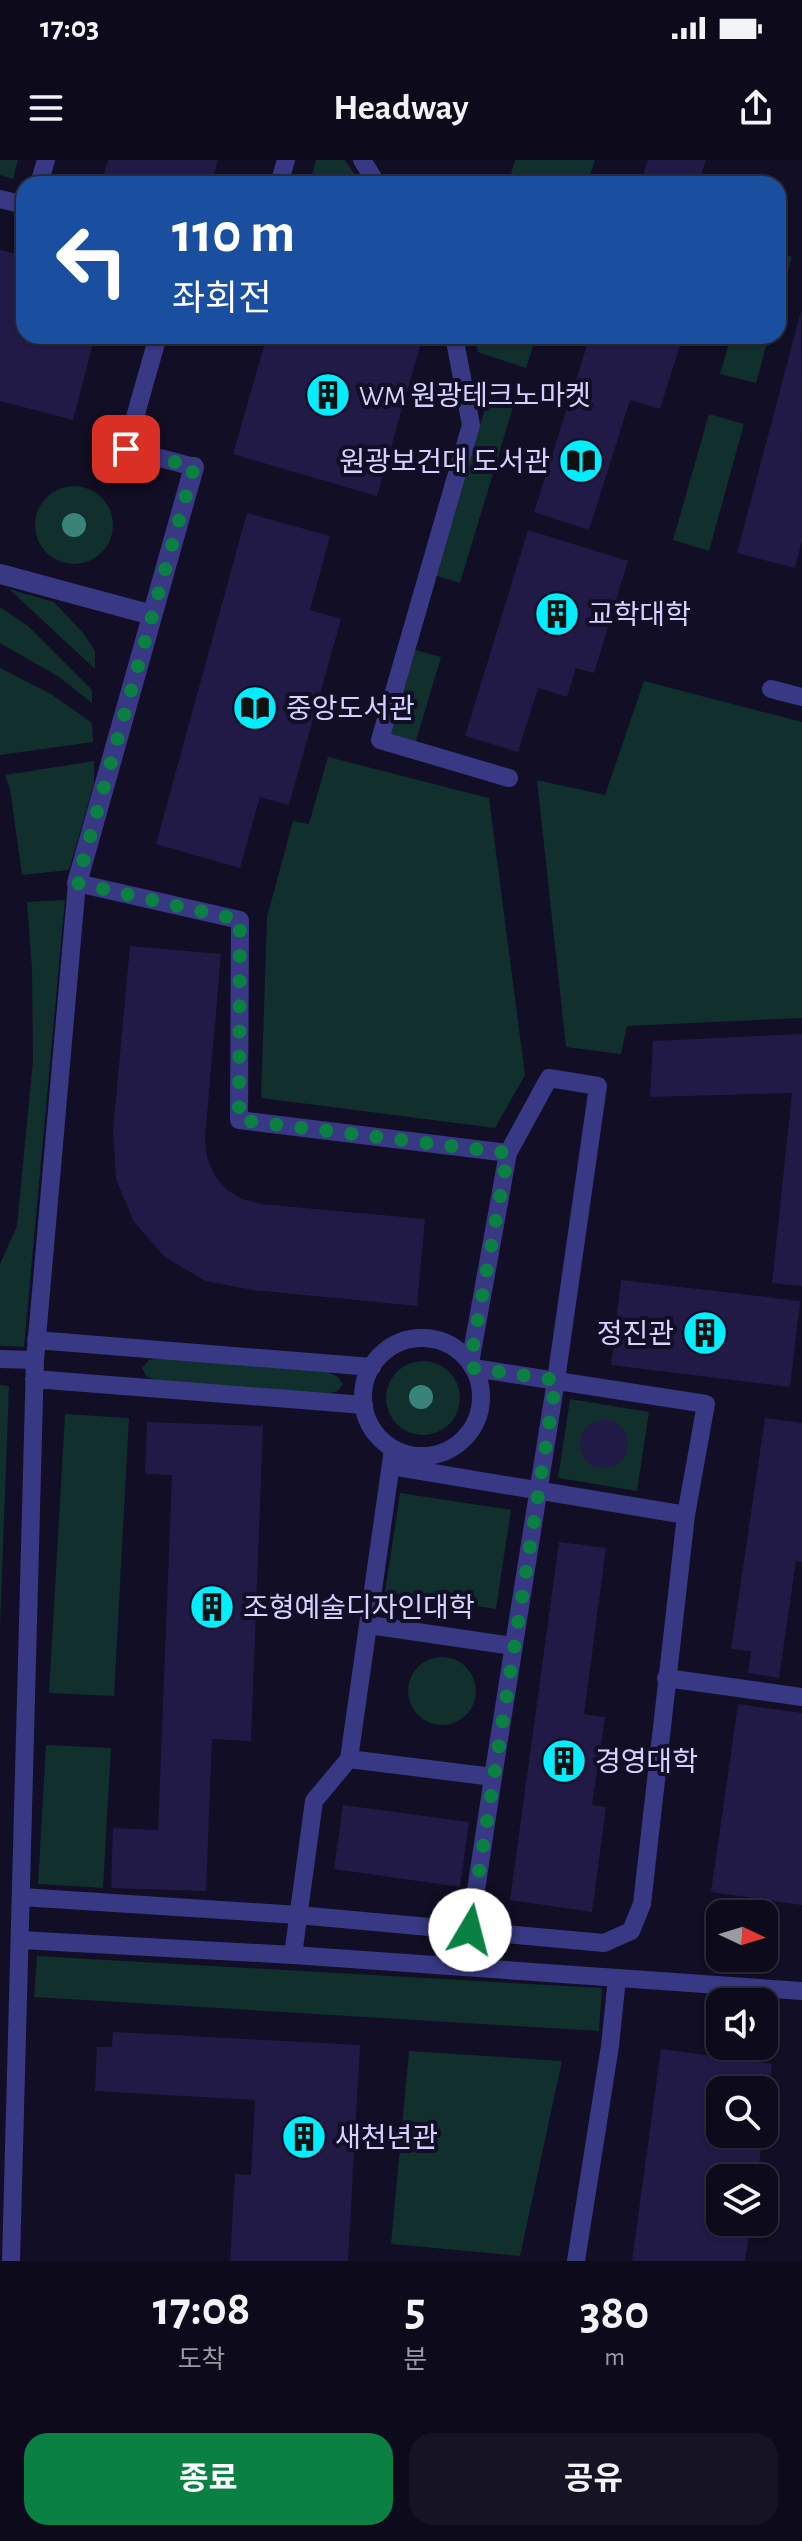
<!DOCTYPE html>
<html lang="ko">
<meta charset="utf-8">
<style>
body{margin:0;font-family:"Alegreya Sans","Noto Sans KR",sans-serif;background:#161325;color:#f1f3f6;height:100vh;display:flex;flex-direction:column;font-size:30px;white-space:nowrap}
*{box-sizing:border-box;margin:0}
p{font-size:26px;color:#9a9aa3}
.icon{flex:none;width:44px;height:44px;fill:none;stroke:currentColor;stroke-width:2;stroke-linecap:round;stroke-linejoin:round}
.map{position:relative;height:2101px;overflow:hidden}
.drawer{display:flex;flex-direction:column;background:#0d0a1c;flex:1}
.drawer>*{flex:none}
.top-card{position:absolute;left:16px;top:16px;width:770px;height:168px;border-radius:24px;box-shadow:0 2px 6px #0004,0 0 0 2px #2d2b3b;background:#1a4fa0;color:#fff;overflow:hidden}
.needle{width:52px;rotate:94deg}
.tools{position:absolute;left:706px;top:1740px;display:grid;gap:16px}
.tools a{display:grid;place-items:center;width:72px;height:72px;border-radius:16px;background:#0d0a1c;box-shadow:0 2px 6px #0004,0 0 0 2px #2d2b3b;font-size:40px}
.pin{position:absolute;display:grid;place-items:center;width:68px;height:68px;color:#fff;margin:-34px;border-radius:16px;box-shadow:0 4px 12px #0006}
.me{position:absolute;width:88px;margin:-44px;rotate:8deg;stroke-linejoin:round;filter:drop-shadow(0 0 6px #0008)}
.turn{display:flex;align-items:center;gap:28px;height:168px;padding:0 24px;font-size:36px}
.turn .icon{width:104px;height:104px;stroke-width:2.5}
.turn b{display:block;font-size:56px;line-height:68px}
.eta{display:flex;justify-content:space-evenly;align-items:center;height:136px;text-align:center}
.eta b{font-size:48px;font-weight:700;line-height:56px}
.cta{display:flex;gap:16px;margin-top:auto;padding:16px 24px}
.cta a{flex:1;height:92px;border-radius:24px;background:#0b8043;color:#fff;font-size:32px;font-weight:700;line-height:92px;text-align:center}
.cta a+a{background:#161325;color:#f1f3f6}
.status{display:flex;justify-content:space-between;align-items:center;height:56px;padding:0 40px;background:#0d0a1c;direction:ltr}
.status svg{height:22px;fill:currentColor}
header{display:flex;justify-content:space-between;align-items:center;height:104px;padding:0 24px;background:#0d0a1c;font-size:36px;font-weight:700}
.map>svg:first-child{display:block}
.green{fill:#112f2d}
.building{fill:#211a47}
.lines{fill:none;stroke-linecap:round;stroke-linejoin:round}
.lane{stroke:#383885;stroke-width:18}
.street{stroke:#383885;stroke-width:20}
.tree{fill:#3a8378}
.route{stroke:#0b8043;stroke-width:14;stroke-dasharray:0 25.2}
.labels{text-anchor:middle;stroke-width:8;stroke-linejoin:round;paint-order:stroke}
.poi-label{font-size:28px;fill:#d6d2ff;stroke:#110e25;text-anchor:start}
</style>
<div class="status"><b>17:03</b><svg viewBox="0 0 49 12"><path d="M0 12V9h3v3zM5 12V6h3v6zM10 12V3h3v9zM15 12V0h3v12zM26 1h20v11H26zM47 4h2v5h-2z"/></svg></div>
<header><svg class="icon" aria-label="menu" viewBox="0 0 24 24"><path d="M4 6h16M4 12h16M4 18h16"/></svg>Headway<svg class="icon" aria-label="share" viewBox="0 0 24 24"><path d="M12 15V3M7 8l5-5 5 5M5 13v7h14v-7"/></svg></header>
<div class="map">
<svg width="802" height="2101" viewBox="0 0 802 2101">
<rect width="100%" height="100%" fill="#110e25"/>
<path class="green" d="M 0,0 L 18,0 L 13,19 L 0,15 Z
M 316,0 L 345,0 L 361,24 L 310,24 Z
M 515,0 L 595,0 L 587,24 L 508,24 Z
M 778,93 L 792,97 L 778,145 Z
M 473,176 L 536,176 L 526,208 L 478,192 Z
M 731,176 L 769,176 L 756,223 L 720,214 Z
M 488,239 L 513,247 L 460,423 L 434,415 Z
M 709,254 L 744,264 L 709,391 L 673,380 Z
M35 365a39 39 0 1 1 78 0a39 39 0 1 1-78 0Z
M 9,429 L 54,442 L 84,474 L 95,491 L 95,509 Z
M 0,447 L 28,466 L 92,530 L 92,543 L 59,517 L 0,483 Z
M 415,490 L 441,497 L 416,581 L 391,574 Z
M 0,508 L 51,534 L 92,563 L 93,582 L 0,595 Z
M 644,521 L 802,562 L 802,858 L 627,866 L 621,894 L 566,887 L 537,620 L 605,635 Z
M 328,597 L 489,638 L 525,915 L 495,968 L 261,938 L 267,757 L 293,661 L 309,664 Z
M 94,601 L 94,624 L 69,710 L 22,715 L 10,629 L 5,615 Z
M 65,740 L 24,1187 L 0,1186 L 0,1104 L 17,1066 L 33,900 L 32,810 L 27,742 Z
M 160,1198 L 328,1212 L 338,1217 L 343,1224 L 338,1231 L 327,1234 L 158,1221 L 147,1217 L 142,1208 L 149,1200 Z
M386 1238a37 37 0 1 1 74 0a37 37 0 1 1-74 0Z
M 0,1225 L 9,1226 L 0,1468 Z
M 570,1239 L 649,1252 L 637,1331 L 558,1318 Z
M 65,1254 L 129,1258 L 114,1536 L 49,1533 Z
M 400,1333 L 511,1350 L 496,1449 L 385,1432 Z
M408 1531a34 34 0 1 1 68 0a34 34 0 1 1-68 0Z
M 46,1585 L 111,1588 L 103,1728 L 38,1724 Z
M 37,1796 L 602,1828 L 599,1871 L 34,1837 Z
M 409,1891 L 562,1901 L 520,2096 L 391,2084 Z"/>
<path class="building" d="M 108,0 L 218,0 L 211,24 L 101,24 Z
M 648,0 L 706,0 L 698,24 L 640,24 Z
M 0,90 L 24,96 L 24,176 L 95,176 L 73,260 L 0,241 Z
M 801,151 L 802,380 L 795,408 L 737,393 Z
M 267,176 L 423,176 L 377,336 L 233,294 Z
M 590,176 L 664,176 L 681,182 L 660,249 L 630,240 L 589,370 L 534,352 Z
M 247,353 L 330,376 L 310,450 L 341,459 L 289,645 L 260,637 L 240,708 L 156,684 Z
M 528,370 L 628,401 L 594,513 L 576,508 L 567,537 L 538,528 L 518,592 L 465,576 Z
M 130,786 L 221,794 L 205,978 L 207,997 L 214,1015 L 226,1029 L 242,1039 L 261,1044 L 425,1059 L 417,1146 L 253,1130 L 205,1121 L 165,1097 L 134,1062 L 116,1019 L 113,970 Z
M 802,874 L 802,1126 L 772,1123 L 792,933 L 650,937 L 653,881 Z
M 621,1120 L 800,1141 L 790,1227 L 611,1205 Z
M 765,1258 L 802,1263 L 802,1402 L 796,1401 L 779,1518 L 748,1513 L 751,1491 L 731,1489 Z
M580 1284a24 24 0 1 1 48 0a24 24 0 1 1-48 0Z
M 147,1262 L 263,1266 L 251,1581 L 212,1579 L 206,1731 L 111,1728 L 113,1668 L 158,1670 L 172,1315 L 145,1314 Z
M 559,1382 L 606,1388 L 584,1554 L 605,1557 L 592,1645 L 606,1647 L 592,1752 L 510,1740 Z
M 738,1544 L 802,1553 L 802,1745 L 711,1732 Z
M 343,1645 L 469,1662 L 460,1727 L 334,1709 Z
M 113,1872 L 360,1885 L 348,2101 L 230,2101 L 235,2014 L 251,2015 L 255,1940 L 95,1931 L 97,1887 L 112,1887 Z
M 661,1889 L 772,1904 L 766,1950 L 764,1930 L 720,1930 L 720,1974 L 763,1974 L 757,2018 L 720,2018 L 720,2062 L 751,2062 L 745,2101 L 632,2101 Z"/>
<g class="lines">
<path class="lane" d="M 362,0 L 377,24
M 39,24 L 46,0
M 279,24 L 286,0
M 0,39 L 24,45
M 158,176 L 126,289 L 194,307
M 454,176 L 471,265 L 380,580 L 509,618
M 771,529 L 802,537
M363 1237a59 59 0 1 1 118 0a59 59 0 1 1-118 0Z
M 36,1180 L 372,1207
M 0,1199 L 35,1200
M 34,1219 L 364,1245
M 391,1306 L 686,1355
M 369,1465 L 513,1486
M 666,1518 L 802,1537
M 349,1599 L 393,1289
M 22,1737 L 298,1755 L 604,1783 L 631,1771 L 642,1744 L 686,1355 L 706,1244 L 473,1208
M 470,1770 L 493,1617
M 21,1780 L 293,1795 L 802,1831
M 293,1795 L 314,1641 L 349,1599 L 493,1617 L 556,1220 L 598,926 L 549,918 L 508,993
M 11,2101 L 35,1200 L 77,723 L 240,760 L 239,960 L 508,993 L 470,1203
M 576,2101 L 610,1886 L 617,1818"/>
<path class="street" d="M 0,414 L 152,455
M 77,723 L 194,307"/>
</g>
<g class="tree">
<circle cx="74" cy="365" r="12"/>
<circle cx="421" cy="1237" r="12"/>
</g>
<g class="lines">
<path class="route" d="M 126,289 L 194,307 L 77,723 L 240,760 L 239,960 L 508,993 L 470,1203 L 473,1208 L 556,1220 L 470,1770"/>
</g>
<defs>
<g id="building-disc" transform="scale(2.3)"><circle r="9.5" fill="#00eefd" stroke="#110e25"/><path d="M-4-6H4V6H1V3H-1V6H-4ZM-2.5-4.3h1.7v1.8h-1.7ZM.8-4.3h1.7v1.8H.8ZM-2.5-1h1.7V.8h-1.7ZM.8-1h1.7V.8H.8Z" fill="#111"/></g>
<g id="library-disc" transform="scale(2.3)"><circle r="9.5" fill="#00eefd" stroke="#110e25"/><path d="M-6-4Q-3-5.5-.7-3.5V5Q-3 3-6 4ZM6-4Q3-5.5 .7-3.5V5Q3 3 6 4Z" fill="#111"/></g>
</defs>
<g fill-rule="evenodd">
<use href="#building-disc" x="328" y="235"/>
<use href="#library-disc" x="581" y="301"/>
<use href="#building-disc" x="557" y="454"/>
<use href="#library-disc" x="255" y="548"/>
<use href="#building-disc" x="705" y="1173"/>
<use href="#building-disc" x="212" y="1447"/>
<use href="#building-disc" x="564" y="1601"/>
<use href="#building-disc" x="304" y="1977"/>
</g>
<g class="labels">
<g class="poi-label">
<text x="359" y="245">WM 원광테크노마켓</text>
<text x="550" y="311" text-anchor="end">원광보건대 도서관</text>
<text x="588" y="464">교학대학</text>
<text x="286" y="558">중앙도서관</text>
<text x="674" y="1183" text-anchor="end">정진관</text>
<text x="243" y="1457">조형예술디자인대학</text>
<text x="595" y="1611">경영대학</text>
<text x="335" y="1987">새천년관</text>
</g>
</g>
</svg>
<div class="tools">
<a><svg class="needle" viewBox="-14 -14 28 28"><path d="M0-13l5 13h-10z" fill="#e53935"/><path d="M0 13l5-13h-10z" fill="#9a9aa3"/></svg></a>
<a><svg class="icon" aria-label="sound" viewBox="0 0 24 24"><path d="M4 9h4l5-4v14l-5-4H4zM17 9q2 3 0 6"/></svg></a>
<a><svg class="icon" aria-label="search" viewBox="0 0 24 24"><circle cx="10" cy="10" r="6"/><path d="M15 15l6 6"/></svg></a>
<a><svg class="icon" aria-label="layers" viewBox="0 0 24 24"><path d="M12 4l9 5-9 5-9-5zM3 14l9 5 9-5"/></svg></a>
</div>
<div class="pin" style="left:126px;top:289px;background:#d93025"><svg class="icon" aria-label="arrive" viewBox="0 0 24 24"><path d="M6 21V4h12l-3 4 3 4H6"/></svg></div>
<svg class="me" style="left:470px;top:1770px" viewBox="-20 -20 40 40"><circle r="19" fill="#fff"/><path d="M0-13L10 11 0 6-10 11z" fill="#0b8043"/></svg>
<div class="top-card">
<div class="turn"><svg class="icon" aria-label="left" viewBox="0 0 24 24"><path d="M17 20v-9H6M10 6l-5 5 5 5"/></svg><div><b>110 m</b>좌회전</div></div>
</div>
</div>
<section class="drawer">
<div class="eta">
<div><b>17:08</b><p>도착</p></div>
<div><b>5</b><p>분</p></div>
<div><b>380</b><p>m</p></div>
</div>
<div class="cta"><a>종료</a><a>공유</a></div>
</section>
